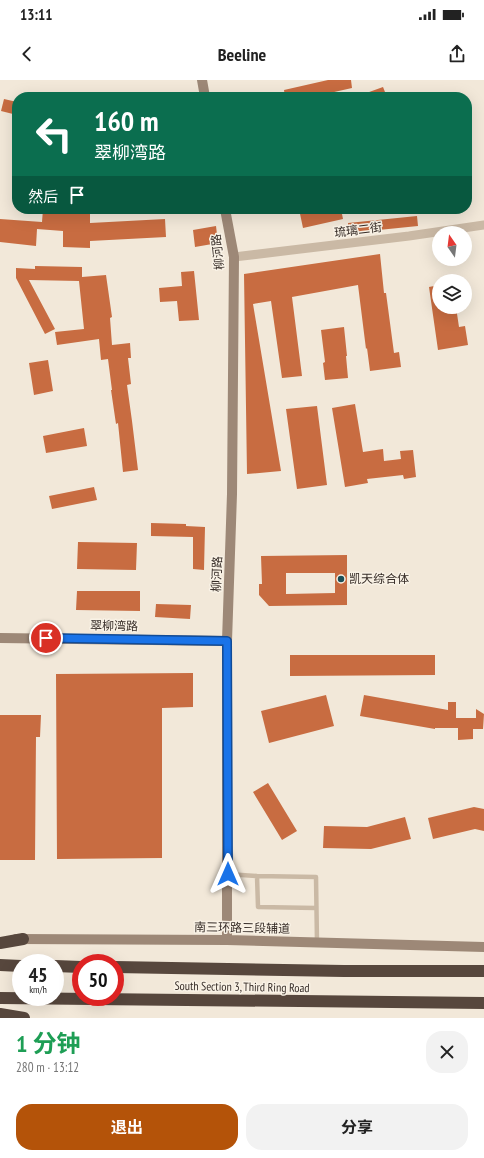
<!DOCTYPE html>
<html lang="zh">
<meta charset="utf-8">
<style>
body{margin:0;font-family:"PT Sans Narrow","Noto Sans SC",sans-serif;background:#f2f2f2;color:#222;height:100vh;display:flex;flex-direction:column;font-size:15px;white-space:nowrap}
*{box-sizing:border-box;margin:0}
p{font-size:13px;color:#767676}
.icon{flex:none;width:22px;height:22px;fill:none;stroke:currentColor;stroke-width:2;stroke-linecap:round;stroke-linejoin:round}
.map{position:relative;height:938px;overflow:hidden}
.side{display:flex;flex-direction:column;background:#fff;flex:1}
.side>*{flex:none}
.top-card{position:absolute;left:12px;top:12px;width:460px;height:122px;border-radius:16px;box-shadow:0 4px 16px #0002;background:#0b6e4f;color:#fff;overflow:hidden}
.needle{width:26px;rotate:346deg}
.fabs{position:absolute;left:432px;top:146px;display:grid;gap:8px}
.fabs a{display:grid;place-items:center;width:40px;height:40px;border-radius:50%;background:#fff;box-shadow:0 4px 16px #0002;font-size:20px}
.speed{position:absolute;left:12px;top:874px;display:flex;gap:8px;font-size:20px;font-weight:700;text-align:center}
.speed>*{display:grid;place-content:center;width:52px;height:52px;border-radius:50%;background:#fff;box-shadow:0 4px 16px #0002;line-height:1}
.speed small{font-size:10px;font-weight:400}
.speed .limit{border:6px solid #d22;background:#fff;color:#111}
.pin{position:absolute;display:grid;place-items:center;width:34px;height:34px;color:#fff;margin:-17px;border:2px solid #fff;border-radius:50%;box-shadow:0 1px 4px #0007}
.me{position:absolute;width:44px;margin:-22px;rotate:0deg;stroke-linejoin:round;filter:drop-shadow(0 0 3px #0008)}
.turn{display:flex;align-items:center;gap:14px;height:84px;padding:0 16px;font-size:18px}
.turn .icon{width:52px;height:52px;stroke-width:2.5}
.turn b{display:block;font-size:28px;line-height:34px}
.then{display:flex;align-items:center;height:38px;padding:0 16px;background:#0003;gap:8px;font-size:15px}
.round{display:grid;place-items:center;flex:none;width:42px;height:42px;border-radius:16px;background:#f2f2f2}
.headline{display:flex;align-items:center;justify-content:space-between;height:68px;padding:0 16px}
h1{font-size:24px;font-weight:700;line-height:30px;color:#1e9e55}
.button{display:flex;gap:8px;margin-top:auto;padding:8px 16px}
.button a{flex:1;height:46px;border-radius:16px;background:#b45309;color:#fff;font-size:16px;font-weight:700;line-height:46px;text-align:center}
.button a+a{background:#f2f2f2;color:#222}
.status{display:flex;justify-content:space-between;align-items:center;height:28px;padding:0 20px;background:#fff;direction:ltr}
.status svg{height:11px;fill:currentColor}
header{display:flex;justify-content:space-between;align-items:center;height:52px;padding:0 16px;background:#fff;font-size:18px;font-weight:700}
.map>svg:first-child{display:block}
.building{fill:#c86c41;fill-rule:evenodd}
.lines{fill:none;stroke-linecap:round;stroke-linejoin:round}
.lane{stroke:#cab9a5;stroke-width:4.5}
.street{stroke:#cab9a5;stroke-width:9}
.secondary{stroke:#9d8877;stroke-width:10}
.highway{stroke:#57473d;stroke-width:12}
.route-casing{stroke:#114b97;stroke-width:10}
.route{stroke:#1a73e8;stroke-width:7}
.poi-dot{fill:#1c4f58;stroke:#f9f2e6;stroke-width:1.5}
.labels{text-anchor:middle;stroke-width:3;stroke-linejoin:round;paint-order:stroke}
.street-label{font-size:12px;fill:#362c27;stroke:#f9f2e6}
.poi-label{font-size:12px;fill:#362c27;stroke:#f9f2e6;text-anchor:start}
</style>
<div class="status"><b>13:11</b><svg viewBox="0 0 49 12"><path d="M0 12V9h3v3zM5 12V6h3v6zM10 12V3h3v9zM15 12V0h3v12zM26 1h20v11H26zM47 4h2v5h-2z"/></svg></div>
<header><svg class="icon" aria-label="back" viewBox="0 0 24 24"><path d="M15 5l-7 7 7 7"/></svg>Beeline<svg class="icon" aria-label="share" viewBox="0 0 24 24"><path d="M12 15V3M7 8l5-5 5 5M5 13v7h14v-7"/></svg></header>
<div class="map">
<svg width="484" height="938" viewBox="0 0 484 938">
<rect width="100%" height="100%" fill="#f2e8d9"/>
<path class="building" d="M 328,0 L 351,0 L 352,8 L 312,17 L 285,17 L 284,10 Z
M 383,7 L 387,17 L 359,17 L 358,16 Z
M 4,19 L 17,22 L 17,35 L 1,31 Z
M 43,129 L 90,129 L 90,143 L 165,139 L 166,157 L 90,161 L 90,168 L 63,167 L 63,151 L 37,149 L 36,166 L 0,162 L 0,139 L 42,142 Z
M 299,129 L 341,129 L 343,139 L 303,148 Z
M 417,136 L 418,146 L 349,153 L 348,143 Z
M 216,146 L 218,163 L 195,167 L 193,150 Z
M 380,174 L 384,213 L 386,213 L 394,273 L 399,272 L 401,287 L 370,291 L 367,268 L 366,269 L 358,205 L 292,217 L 302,296 L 282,298 L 271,221 L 253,224 L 281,391 L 247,394 L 244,194 Z
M 35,186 L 82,187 L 82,197 L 106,195 L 112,237 L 110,238 L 112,265 L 130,263 L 131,278 L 128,278 L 131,304 L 127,305 L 132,341 L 138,390 L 123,392 L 118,343 L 116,344 L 111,310 L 112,310 L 108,279 L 101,280 L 99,259 L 57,265 L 55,252 L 84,249 L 79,201 L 29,200 L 55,249 L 45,254 L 16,198 L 16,188 L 35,189 Z
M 194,191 L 199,240 L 179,241 L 177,221 L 160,222 L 159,208 L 182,206 L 181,192 Z
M 439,205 L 439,228 L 456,227 L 459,247 L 465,246 L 468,265 L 438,270 L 429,207 Z
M 344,247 L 347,276 L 346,276 L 348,298 L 325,300 L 323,283 L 325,282 L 321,250 Z
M 48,280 L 53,311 L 34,315 L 29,283 Z
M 355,324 L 363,372 L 383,369 L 384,381 L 401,379 L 400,371 L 413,370 L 416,397 L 404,399 L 403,395 L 367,399 L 368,403 L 345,407 L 332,328 Z
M 317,326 L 327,405 L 297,409 L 286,329 Z
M 84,348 L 87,366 L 46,373 L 43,356 Z
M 94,407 L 97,420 L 52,429 L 49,416 Z
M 151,443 L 186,444 L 186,446 L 205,447 L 204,490 L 193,489 L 193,457 L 151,456 Z
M 78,462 L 137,463 L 136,490 L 77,489 Z
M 347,475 L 347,525 L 269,526 L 259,515 L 259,504 L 262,504 L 261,476 ZM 286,493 L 335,493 L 335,513 L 286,514 Z
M 77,511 L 140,511 L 140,531 L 76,530 Z
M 156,524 L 191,525 L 190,539 L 155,537 Z
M 290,575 L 435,575 L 435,595 L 290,596 Z
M 193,593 L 193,627 L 162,628 L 162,778 L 57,779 L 56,594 Z
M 326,615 L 334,646 L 269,663 L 261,631 Z
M 364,615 L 448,630 L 448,622 L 456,622 L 456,638 L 476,638 L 476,629 L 484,634 L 483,649 L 473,649 L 473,659 L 458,660 L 458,648 L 435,648 L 435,649 L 360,636 Z
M 0,635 L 41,635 L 40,657 L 36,657 L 35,780 L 0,780 Z
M 268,703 L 297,751 L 282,760 L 253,712 Z
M 474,727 L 484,729 L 484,751 L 475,749 L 433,759 L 428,738 Z
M 405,737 L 411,759 L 371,769 L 323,768 L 324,746 L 367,747 Z"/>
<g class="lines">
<path class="lane" d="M 227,794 L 257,796 L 316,797 L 317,863
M 257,796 L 258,827 L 316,828"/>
<path class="street" d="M 234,177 L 409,156 L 484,145"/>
<path class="secondary" d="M 202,0 L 205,17
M 225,129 L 234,177 L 232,414 L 227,561 L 227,860
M 0,558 L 227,561
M 16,859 L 227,860 L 484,867"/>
<path class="highway" d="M 0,863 L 23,859
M 0,885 L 21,886
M 55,886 L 81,887
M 115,887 L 344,891 L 484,891
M 0,918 L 484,923
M 0,934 L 24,938"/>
</g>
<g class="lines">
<g class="route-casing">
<path id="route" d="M 46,558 L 227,561 L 228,794"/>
</g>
<use href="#route" class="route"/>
</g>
<circle class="poi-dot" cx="341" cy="499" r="4"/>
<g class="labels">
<g class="street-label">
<text transform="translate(358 150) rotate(-7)" y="4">琉璃二街</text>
<text transform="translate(218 172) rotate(-96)" y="4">柳河路</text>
<text transform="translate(217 494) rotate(-88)" y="4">柳河路</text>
<text transform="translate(114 546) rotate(1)" y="4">翠柳湾路</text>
<text transform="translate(242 848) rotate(1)" y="4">南三环路三段辅道</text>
<text transform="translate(242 907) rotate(1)" y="4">South Section 3, Third Ring Road</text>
</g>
<g class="poi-label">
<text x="349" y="503">凯天综合体</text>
</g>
</g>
</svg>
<div class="fabs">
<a><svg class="needle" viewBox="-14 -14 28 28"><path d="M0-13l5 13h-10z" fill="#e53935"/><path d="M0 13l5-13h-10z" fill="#767676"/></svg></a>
<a><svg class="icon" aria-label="layers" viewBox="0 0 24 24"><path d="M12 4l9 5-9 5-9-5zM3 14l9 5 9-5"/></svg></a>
</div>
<div class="speed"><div>45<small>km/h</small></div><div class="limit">50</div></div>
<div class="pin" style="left:46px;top:558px;background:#d93025"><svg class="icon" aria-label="arrive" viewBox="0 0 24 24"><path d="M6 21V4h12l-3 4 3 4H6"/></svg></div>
<svg class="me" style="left:228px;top:794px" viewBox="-20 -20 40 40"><path d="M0-17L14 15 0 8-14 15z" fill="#1a73e8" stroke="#fff" stroke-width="4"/></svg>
<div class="top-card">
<div class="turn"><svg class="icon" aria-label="left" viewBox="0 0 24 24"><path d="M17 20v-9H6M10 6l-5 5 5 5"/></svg><div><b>160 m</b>翠柳湾路</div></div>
<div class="then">然后<svg class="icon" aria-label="arrive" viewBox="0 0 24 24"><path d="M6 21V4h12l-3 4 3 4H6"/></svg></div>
</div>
</div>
<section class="side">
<div class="headline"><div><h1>1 分钟</h1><p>280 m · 13:12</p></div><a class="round"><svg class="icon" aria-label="close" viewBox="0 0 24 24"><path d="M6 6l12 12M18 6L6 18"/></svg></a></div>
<div class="button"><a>退出</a><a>分享</a></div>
</section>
